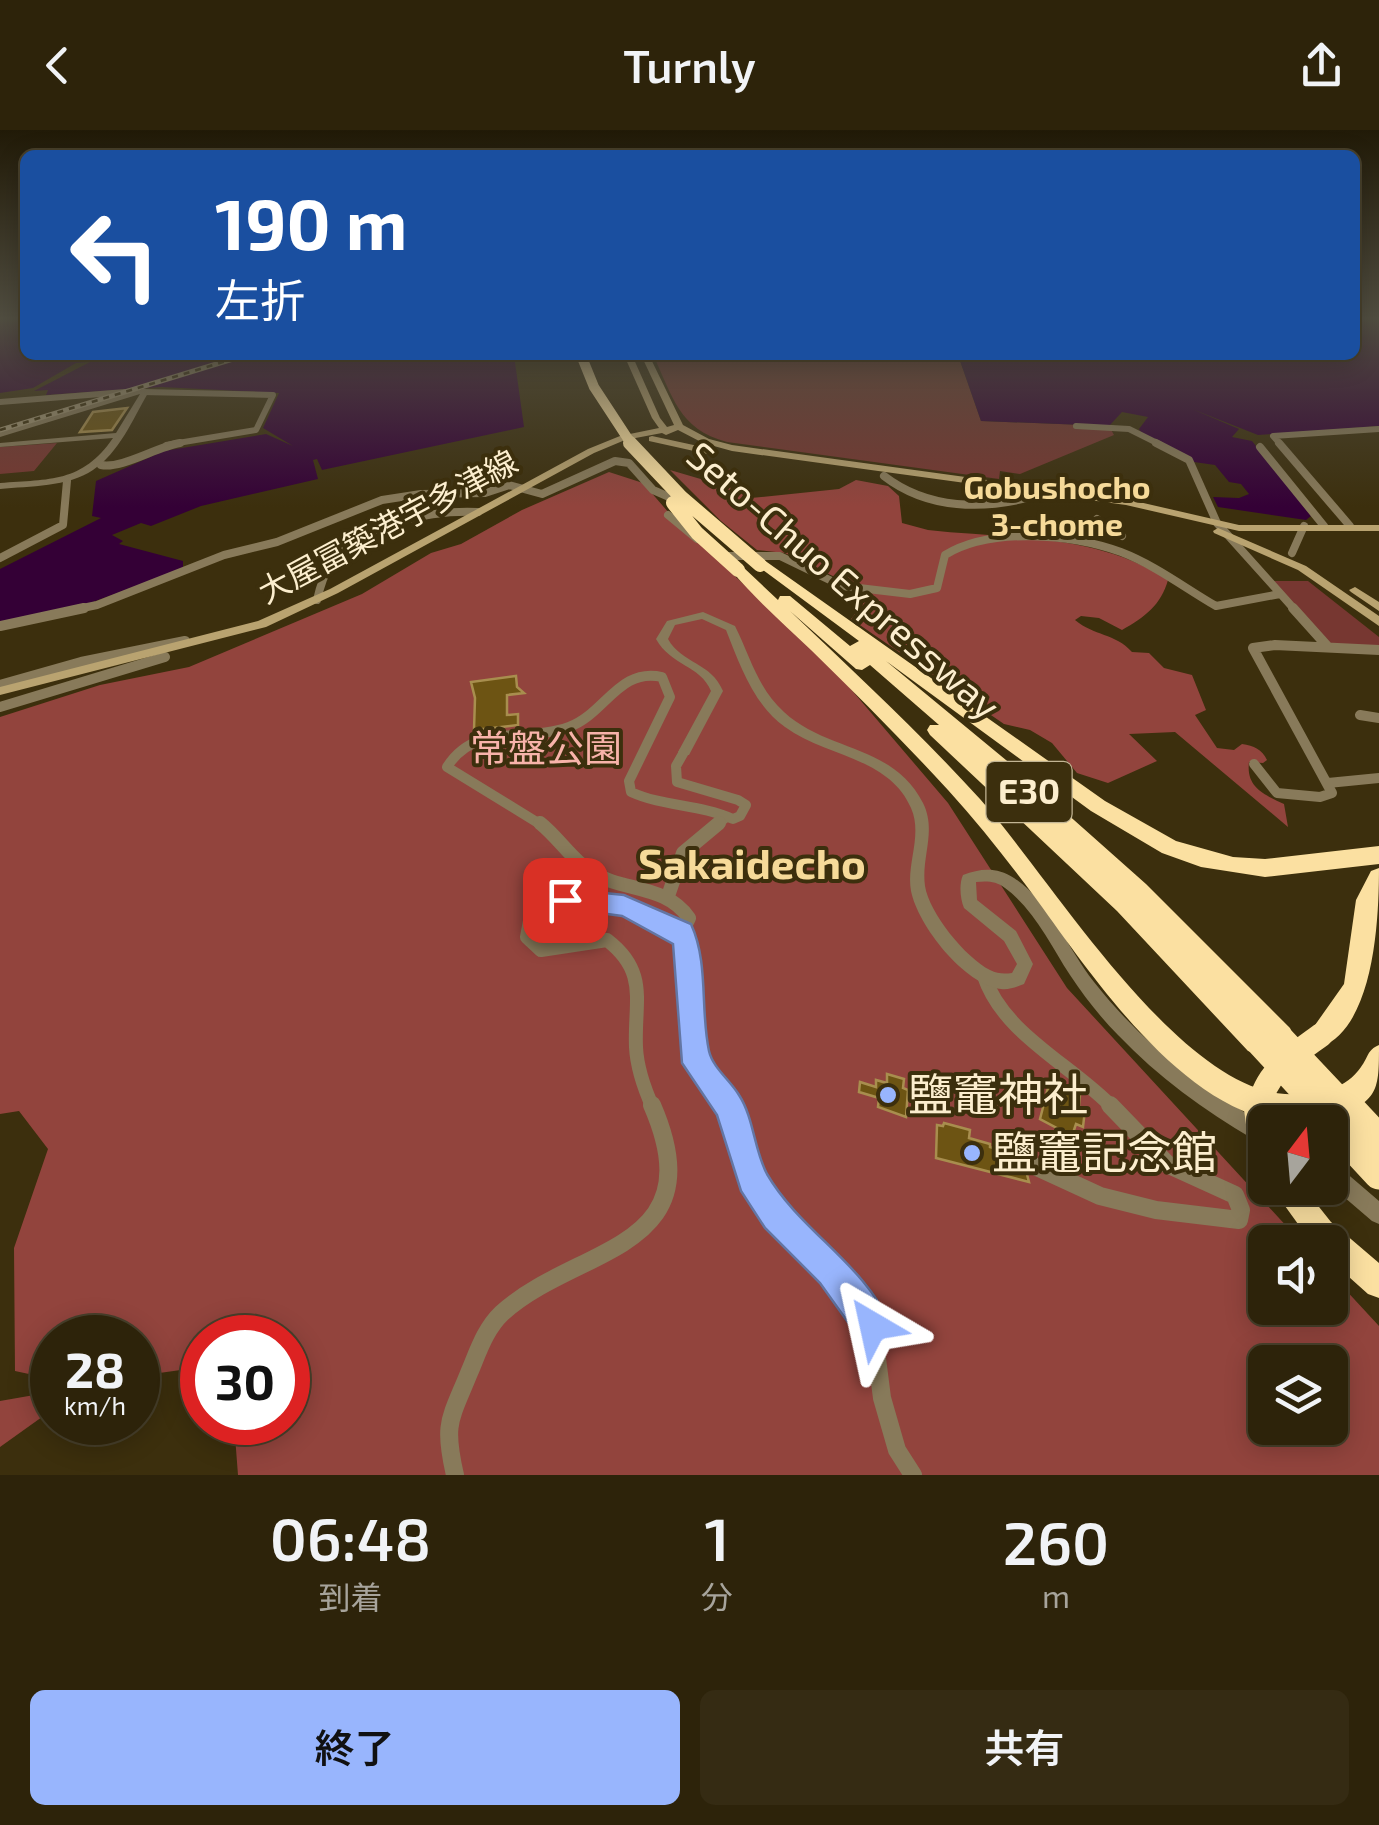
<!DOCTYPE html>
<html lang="ja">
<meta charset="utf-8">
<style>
body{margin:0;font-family:"Exo 2","Noto Sans JP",sans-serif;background:#352b13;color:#f1f3f6;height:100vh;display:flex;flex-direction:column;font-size:38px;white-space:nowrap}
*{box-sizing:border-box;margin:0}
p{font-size:32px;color:#a7a49c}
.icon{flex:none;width:55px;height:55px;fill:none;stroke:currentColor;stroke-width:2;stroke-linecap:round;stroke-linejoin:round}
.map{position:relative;height:1345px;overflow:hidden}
.sheet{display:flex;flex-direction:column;background:#2d230a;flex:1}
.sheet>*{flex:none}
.guide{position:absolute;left:20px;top:20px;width:1340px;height:210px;border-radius:15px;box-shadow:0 5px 25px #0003,0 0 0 2px #48402b;background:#1a4fa0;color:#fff;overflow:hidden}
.needle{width:65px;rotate:16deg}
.controls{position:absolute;left:1248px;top:975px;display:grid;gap:20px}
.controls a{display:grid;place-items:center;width:100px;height:100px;border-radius:15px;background:#2d230a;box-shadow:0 5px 25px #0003,0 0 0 2px #48402b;font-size:50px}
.speed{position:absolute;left:30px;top:1185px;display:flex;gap:20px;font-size:50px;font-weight:700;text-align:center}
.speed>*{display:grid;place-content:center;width:130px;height:130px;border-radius:50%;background:#2d230a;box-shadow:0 5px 25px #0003,0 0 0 2px #48402b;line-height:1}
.speed small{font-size:25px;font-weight:400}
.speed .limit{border:15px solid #d22;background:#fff;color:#111}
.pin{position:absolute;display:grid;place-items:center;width:85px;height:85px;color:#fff;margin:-42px;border-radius:20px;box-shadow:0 5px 15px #0006}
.me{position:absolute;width:110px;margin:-55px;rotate:324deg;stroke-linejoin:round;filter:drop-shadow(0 0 8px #0008)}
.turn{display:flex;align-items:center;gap:35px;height:210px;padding:0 30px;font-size:45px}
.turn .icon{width:130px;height:130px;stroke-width:2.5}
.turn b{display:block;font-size:70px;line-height:85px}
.eta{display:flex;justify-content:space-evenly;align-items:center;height:170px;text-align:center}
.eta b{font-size:60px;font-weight:600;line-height:70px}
.action{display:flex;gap:20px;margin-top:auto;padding:20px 30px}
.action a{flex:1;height:115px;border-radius:15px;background:#98b5fd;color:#111;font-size:40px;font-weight:600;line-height:115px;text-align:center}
.action a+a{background:#352b13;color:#f1f3f6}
header{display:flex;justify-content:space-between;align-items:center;height:130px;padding:0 30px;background:#2d230a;font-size:45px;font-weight:600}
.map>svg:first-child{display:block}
.green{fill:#773731}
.forest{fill:#92443d;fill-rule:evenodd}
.water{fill:#340036}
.building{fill:#6d5413;stroke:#a88e4e;stroke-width:2.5}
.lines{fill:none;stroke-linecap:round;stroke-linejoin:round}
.minor-far4{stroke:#887a5a;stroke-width:6}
.minor-far3{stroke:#887a5a;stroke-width:8}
.minor-far2{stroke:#887a5a;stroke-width:10}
.minor-far1{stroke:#887a5a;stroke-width:14}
.minor{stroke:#887a5a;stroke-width:18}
.tertiary{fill:#887a5a;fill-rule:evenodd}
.secondary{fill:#b9a370;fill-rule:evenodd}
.motorway{fill:#fbe0a1;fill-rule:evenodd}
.rail-casing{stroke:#a29574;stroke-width:5}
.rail{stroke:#3c2f0d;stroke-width:2.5;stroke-dasharray:6;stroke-linecap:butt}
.motorway-bridge-far3{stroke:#fbe0a1;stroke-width:10}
.motorway-bridge-far2{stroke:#fbe0a1;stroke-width:14}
.motorway-bridge-far1{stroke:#fbe0a1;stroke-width:24}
.motorway-bridge{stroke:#fbe0a1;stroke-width:31}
.route{fill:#98b5fd;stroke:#6376a4;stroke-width:2.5}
.poi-dot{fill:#98b5fd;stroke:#3c2f0d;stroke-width:4}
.labels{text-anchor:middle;stroke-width:8;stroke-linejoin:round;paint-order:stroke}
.far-neighbourhood-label{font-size:32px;font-weight:bold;fill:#f6da99;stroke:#3c2f0d}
.far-street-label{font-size:32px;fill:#fceece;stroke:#3c2f0d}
.shield{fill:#3c2f0d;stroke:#c2b594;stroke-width:2.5}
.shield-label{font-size:35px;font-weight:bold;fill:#fceece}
.street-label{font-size:38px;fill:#fceece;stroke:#3c2f0d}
.park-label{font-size:38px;fill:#f8b3aa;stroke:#3c2f0d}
.quarter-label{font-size:42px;font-weight:bold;fill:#f6da99;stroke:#3c2f0d}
.near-poi-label{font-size:45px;fill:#fceece;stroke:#3c2f0d;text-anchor:start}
</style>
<header><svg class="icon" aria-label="back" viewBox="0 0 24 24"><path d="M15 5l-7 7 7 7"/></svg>Turnly<svg class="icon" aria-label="share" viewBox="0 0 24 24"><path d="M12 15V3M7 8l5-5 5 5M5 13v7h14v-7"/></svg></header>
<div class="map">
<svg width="1379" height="1345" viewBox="0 0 1379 1345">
<rect width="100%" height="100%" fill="#3c2f0d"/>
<path class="green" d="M 653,225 L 958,225 L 981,291 L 1109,296 L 1114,305 L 1020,344 L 1000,341 L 999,349 L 727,312 C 678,299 673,266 653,225 Z
M 57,313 L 34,341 L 0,344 L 0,317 Z
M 1272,451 L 1308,451 L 1379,507 L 1379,517 L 1329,514 Z"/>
<path class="forest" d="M 670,340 L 745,362 L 751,368 L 839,359 L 856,350 L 888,356 L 899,366 L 902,393 L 928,400 C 1008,409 1098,403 1168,450 C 1161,475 1145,487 1122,500 L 1099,488 L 1081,486 L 1075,490 C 1094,506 1115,503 1132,522 L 1149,523 L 1164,538 L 1192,545 L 1206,580 L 1195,585 L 1217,618 L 1234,620 L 1242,614 C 1254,616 1262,619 1267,630 L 1263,633 L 1249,632 C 1246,657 1263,664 1284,674 L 1288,697 L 1175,602 L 1129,604 L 1157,631 L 1108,653 L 1077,643 L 1052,613 L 1030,600 L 1004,594 L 851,489 L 866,470 L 839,449 L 785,423 L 757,420 L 721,391 Z
M 609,342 L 643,353 L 676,391 L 832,537 L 948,673 L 1067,858 L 1301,1112 L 1265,1112 L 1265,1178 L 1330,1178 L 1330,1143 L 1379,1196 L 1379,1345 L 238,1345 L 234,1293 L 288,1292 L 288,1208 L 202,1208 L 202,1237 L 138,1246 L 138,1208 L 52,1208 L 52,1249 L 15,1241 L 14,1118 L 48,1019 L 19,981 L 0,984 L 0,587 L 100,555 L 189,537 L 362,464 L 431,423 L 461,414 L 522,380 ZM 1265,1232 L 1330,1232 L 1330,1298 L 1265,1298 Z
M 40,1264 L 49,1282 L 0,1317 L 0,1271 Z"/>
<path class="water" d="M 0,188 L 25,188 L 25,225 L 514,225 L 524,297 L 322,340 L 317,329 L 313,330 L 318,349 L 201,376 L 151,396 L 141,393 L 112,405 L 123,411 L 119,414 L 183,431 L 183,439 L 90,473 L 0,493 L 0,439 L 101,388 L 92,386 L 96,351 L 164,321 L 266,304 L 293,316 L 263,298 L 279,263 L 161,257 L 46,265 L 48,260 L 34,261 L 90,232 L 76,233 L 33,258 L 0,263 Z
M 1355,188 L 1379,188 L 1379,296 L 1258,305 L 1192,279 L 1239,299 L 1232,307 L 1252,311 L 1311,386 L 1306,390 L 1218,377 L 1213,367 L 1239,368 L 1249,364 L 1241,354 L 1229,352 L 1215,335 L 1194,332 L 1141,302 L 1139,299 L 1148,287 L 1122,282 L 1109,296 L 981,291 L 958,225 L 1355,225 Z"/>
<path class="building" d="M 127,278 L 112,300 L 80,302 L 93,282 Z
M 516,546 L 517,557 L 524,563 L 507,565 L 507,585 L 518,584 L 518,595 L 474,600 L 475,568 L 471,552 Z
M 887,944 L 904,949 L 903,958 L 908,960 L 906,987 L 878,977 L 879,968 L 859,962 L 860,952 L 876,957 L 876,950 L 887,953 Z
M 1050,950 L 1080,964 L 1079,977 L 1085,980 L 1083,997 L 1076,994 L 1072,1006 L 1040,989 Z
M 944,993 L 970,1000 L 969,1008 L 990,1014 L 990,1017 L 1028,1028 L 1025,1037 L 1029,1052 L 936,1028 L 937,995 L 943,996 Z"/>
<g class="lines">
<path class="minor-far4" d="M 143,262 L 273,265 L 256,300 L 166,315
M 0,272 L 138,261
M 1076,296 L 1129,299 L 1161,315
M 1281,315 L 1273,306 L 1379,299"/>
<path class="minor-far3" d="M 1156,313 L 1189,330 L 1217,393 L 1295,480
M 1279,313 L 1350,396
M 1260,317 L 1324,396
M 101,335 C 122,339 156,317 180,313
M 884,346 C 928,380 984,380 1035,366 L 1035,359
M 668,385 L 697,409
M 1097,389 L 1122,406
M 1292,423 L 1304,396
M 721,426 L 780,426 L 842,456 L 910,464 L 937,458 L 945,425 C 991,397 1071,404 1121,422 C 1155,435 1185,458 1216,476 L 1280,464
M 0,428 L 63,395 L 67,351
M 317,470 C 320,457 324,444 331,433 C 359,393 433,380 478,382
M 73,480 L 97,475 L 224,425 L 277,412 L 382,370 L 421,364 L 485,363 L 509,355 L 542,364 L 615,331 L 629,333 L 653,360 L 683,373"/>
<path class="minor-far2" d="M 1293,478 L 1328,517
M 0,496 L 84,478
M 0,555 L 81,532 L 185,511
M 0,577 L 165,527
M 1360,585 L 1379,588
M 1254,634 L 1277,663 L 1320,667 L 1332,663 L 1253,518 L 1275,515 L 1379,520
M 1328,653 L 1379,648
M 543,696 L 447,637 C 476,591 526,613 569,597 C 605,584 619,537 662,547 L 670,567 L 629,651 L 631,662 C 664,677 699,674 733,689 L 740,686 L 746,675 L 738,670 L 677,652 L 676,636 L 684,622
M 716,696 L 726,687"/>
<path class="minor-far1" d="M 540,693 C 558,707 572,730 591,742 C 624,762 665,754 689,788 L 682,802 C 659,800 645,782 624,776 C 598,768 569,770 543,770 L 532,780 L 527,807 L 541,820 L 607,810 C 649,842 634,872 636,917 C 637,939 644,958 653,978
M 668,766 L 683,723 L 719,693
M 682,802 C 698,843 679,893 697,934 C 704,949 720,964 730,978
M 984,846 C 1003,904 1072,935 1113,978"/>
<path class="minor" d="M 729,975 L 752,1050 L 777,1087 L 833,1140 L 873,1197 L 882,1268 L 897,1320 L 913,1345
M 1037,1037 L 1100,1066 L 1156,1080 L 1239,1090 L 1241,1080 L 1235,1065 L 1167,1034 L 1110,975
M 455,1345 C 443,1293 450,1290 469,1243 C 478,1222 485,1199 502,1183 C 577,1115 716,1122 652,975"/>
<path class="tertiary" d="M 135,259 L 148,263 C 133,289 119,323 93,340 C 68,357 30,356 0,359 L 0,353 C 50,349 82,353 113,308 L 0,317 L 0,313 L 116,303 L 140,264 L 0,307 L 0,302 Z
M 703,482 L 735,496 C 750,526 758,559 784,582 C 827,622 893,614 923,673 C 937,701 921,727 925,756 C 929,783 966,828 990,840 C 998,844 1004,844 1012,843 L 1017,834 L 1004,811 L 964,778 C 960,769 959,753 963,745 C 981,738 997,737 1014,748 C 1050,772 1068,819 1094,852 C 1141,912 1199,957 1265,994 L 1265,1009 L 1260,1011 L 1253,1009 C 1204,980 1158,947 1118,905 C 1100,887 1084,866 1070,845 C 1051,816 1034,779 1005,758 C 996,751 987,751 976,752 L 977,770 L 1016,801 L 1033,834 L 1024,854 C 1016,857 1009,860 1001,859 C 965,855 918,796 911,761 C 906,734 923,705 911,678 C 889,627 826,627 785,597 C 753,574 740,535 726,500 L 702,489 L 675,495 L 668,509 C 682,534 711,532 723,561 L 689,625 L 679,625 L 678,622 L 711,561 C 700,535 671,536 656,509 L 667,491 Z
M 1330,1032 L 1337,1035 L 1379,1071 L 1379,1094 L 1372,1091 L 1330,1055 Z"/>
<path class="secondary" d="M 624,225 L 632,225 L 660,288 L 667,297 L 674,295 L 641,225 L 649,225 L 683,295 L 709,309 L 732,315 L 1126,369 L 1239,395 L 1379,395 L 1379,401 L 1239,401 L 1126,375 L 732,321 L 703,313 L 678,300 L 666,305 L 662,303 L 625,310 L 594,323 L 338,463 L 266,497 L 0,565 L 0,557 L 258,491 L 330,459 L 588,319 L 620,306 L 659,298 L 652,288 Z
M 652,306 L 712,319 L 717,322 L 712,325 L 649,311 L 649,307 Z
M 1218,398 L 1306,436 L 1379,486 L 1379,496 L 1298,440 L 1214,403 L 1213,401 Z
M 1355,457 L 1379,472 L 1379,481 L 1351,462 L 1349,460 Z"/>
<path class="motorway" d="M 764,430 L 1105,671 L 1176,711 L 1233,727 L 1265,729 L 1379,716 L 1379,734 L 1265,747 L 1201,737 L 1162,723 L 1091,681 L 886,531 L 1012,635 L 1146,754 L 1290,898 L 1294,907 L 1290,916 L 1281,919 L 1269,913 L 1266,921 L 1257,924 L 1248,921 L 1117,781 L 930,605 L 927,600 L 930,595 L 939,595 L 870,535 L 862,540 L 856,539 L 790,481 C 854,542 920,603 980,669 C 1050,747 1176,957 1285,964 C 1313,966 1344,962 1361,937 C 1368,928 1367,920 1379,915 C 1379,960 1379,972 1332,987 C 1208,1025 1095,849 1034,766 C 1007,730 979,694 948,660 C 904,612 858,566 811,520 C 784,494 755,469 731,440 L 738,436 L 743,437 L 778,470 L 780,466 L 790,466 L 850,516 L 859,511 L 759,437 L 759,431 Z
M 1379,738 C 1379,787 1375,896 1321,917 L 1312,914 L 1308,905 L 1344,854 L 1356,770 L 1371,741 Z
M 1272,1058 L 1304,1058 L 1331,1092 L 1379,1133 L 1379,1168 L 1368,1164 L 1330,1130 L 1330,1112 L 1311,1112 Z"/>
<g class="rail-casing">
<path id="rail" d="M 0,300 L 246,225"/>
</g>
<use href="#rail" class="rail"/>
<path class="motorway-bridge-far3" d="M 581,225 L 594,257 L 632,315"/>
<path class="motorway-bridge-far2" d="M 630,313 L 681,367 L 760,435
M 673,373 L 697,403 L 738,440"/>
<path class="motorway-bridge-far1" d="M 1281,907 L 1348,978
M 1257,912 L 1318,978
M 1259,978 C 1265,942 1294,925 1321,905"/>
<path class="motorway-bridge" d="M 1259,975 L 1265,1019
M 1315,975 L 1379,1044
M 1346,975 L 1379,1010"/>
</g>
<linearGradient id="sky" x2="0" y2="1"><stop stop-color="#211a07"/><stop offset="0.5" stop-color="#504d40"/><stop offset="1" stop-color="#504d40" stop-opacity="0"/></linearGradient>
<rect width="1379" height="377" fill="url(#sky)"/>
<path class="route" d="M 565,759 L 624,765 L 691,794 C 709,833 700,879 709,921 C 713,938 730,950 739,965 C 754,988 754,1020 767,1044 C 800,1101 865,1134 891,1196 L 886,1209 L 873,1215 L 860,1209 L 820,1153 L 765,1098 L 741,1061 L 717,985 L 682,933 L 673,814 L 622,786 L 556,777 L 552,770 L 556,762 Z"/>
<g class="poi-dot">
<circle cx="888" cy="965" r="10"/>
<circle cx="972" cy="1023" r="10"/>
</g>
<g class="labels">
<g class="far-neighbourhood-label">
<text x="1057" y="369">Gobushocho<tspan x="1057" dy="37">3-chome</tspan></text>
</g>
<g class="far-street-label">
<text transform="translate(388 397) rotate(-28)" y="11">大屋冨築港宇多津線</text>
</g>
<rect class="shield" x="986.5" y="632" width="85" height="60" rx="8"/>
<g class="shield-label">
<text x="1029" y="674">E30</text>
</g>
<g class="street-label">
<text transform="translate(843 451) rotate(41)" y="13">Seto-Chuo Expressway</text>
</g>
<g class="park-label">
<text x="546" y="632">常盤公園</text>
</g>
<g class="quarter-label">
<text x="752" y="749">Sakaidecho</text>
</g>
<g class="near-poi-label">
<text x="908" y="981">鹽竈神社</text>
<text x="992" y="1039">鹽竈記念館</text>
</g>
</g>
</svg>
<div class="controls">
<a><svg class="needle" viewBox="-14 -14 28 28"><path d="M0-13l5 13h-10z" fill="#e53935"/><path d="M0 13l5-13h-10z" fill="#a7a49c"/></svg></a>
<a><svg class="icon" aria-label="sound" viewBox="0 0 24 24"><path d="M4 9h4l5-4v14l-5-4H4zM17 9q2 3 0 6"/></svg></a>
<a><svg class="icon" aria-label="layers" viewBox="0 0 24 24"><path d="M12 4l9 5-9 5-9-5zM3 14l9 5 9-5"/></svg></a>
</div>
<div class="speed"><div>28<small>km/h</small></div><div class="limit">30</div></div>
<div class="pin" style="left:565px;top:770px;background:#d93025"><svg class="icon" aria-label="arrive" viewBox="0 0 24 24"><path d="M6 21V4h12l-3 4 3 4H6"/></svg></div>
<svg class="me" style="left:873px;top:1196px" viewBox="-20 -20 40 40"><path d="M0-17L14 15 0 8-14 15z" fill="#98b5fd" stroke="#fff" stroke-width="4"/></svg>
<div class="guide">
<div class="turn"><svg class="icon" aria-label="left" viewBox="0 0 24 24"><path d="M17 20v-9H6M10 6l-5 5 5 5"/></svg><div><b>190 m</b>左折</div></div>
</div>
</div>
<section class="sheet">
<div class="eta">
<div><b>06:48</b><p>到着</p></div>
<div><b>1</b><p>分</p></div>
<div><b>260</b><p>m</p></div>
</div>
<div class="action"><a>終了</a><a>共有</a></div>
</section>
